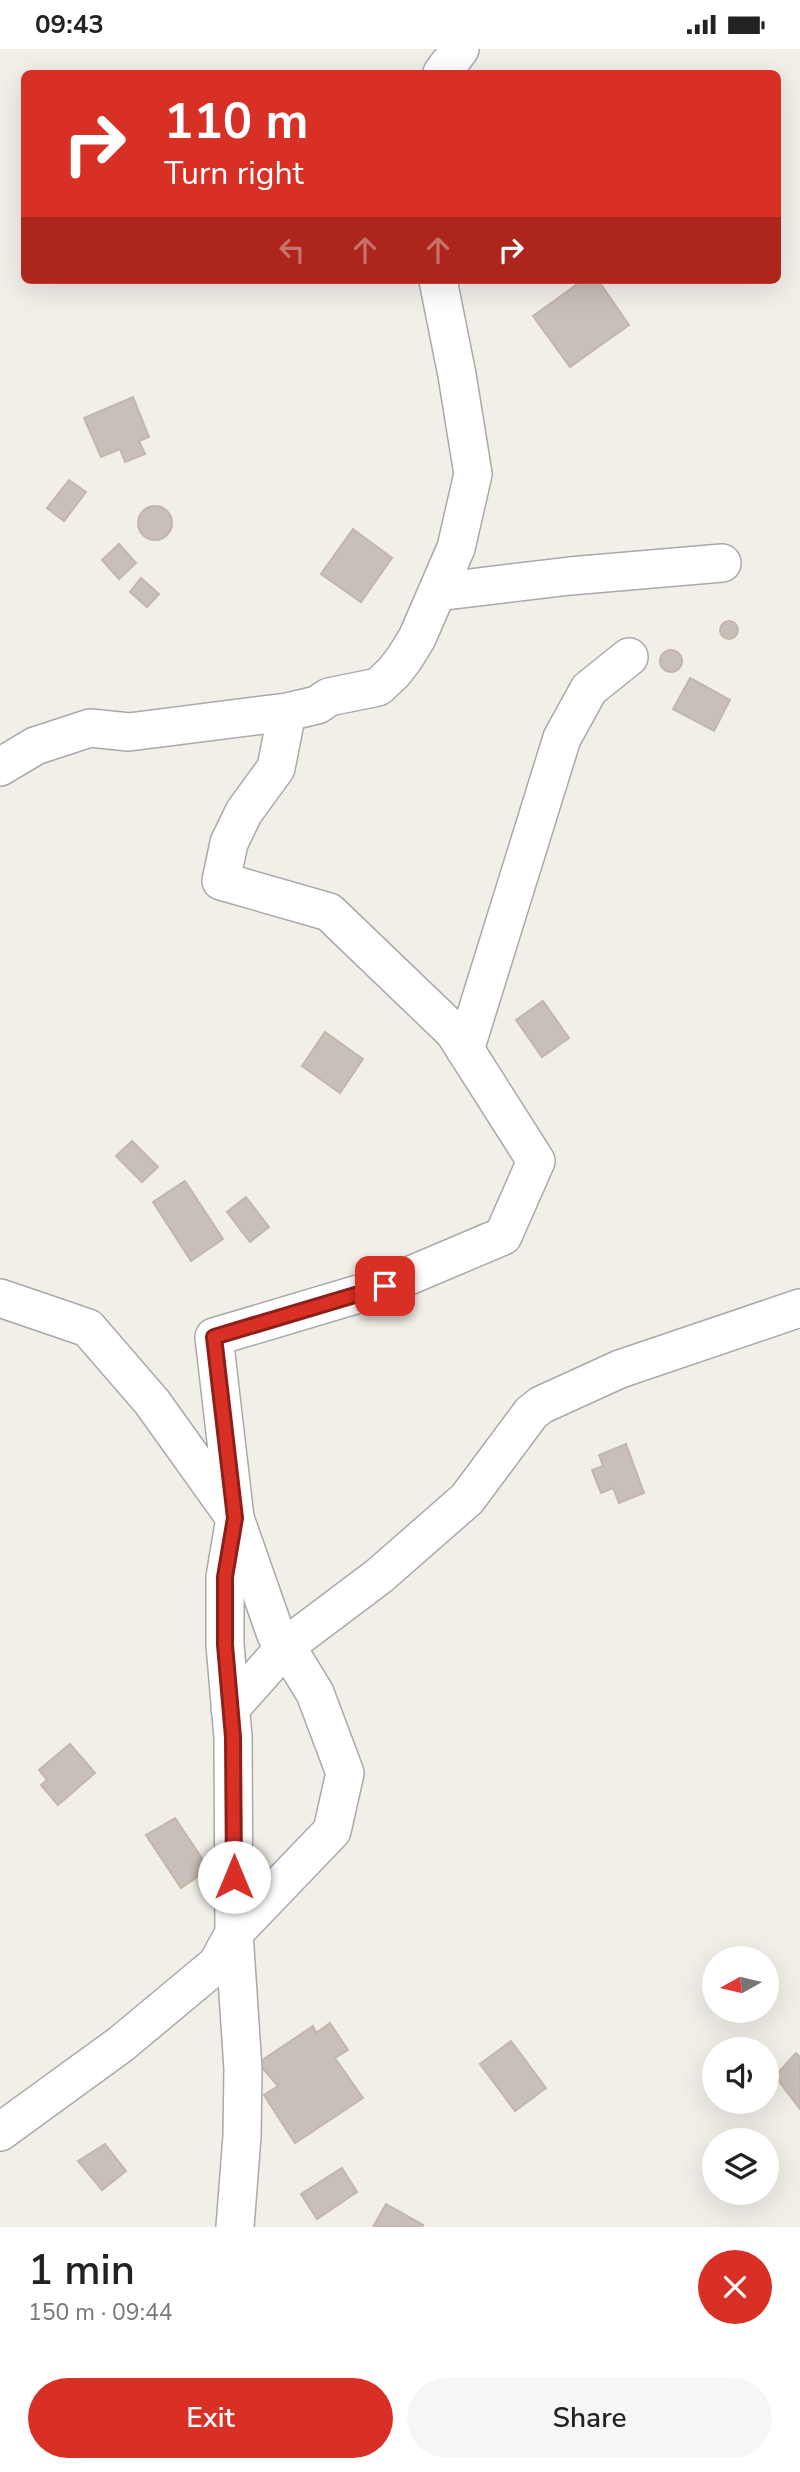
<!DOCTYPE html>
<meta charset="utf-8">
<style>
body{margin:0;font-family:"Nunito Sans",sans-serif;background:#f6f6f6;color:#222;height:100vh;display:flex;flex-direction:column;font-size:26px;white-space:nowrap}
*{box-sizing:border-box;margin:0}
p{font-size:23px;color:#767676}
.icon{flex:none;width:38px;height:38px;fill:none;stroke:currentColor;stroke-width:2;stroke-linecap:round;stroke-linejoin:round}
.map{position:relative;height:2178px;overflow:hidden}
.details{display:flex;flex-direction:column;background:#fff;flex:1}
.details>*{flex:none}
.hud{position:absolute;left:21px;top:21px;width:760px;height:214px;border-radius:10px;box-shadow:0 7px 28px #0002;background:#d93025;color:#fff;overflow:hidden}
.needle{width:46px;rotate:262deg}
.tools{position:absolute;left:702px;top:1897px;display:grid;gap:14px}
.tools a{display:grid;place-items:center;width:77px;height:77px;border-radius:50%;background:#fff;box-shadow:0 7px 28px #0002;font-size:35px}
.pin{position:absolute;display:grid;place-items:center;width:60px;height:60px;color:#fff;margin:-30px;border-radius:14px;box-shadow:0 4px 10px #0006}
.me{position:absolute;width:77px;margin:-38px;rotate:0deg;stroke-linejoin:round;filter:drop-shadow(0 0 5px #0008)}
.turn{display:flex;align-items:center;gap:24px;height:147px;padding:0 28px;font-size:32px}
.turn .icon{width:91px;height:91px;stroke-width:2.5}
.turn b{display:block;font-size:49px;line-height:60px}
.lanes{display:flex;align-items:center;height:66px;padding:0 28px;background:#0003;justify-content:center;gap:35px;direction:ltr}
.lanes .off{opacity:.35}
.round{display:grid;place-items:center;flex:none;width:74px;height:74px;border-radius:37px;background:#f6f6f6}
.headline{display:flex;align-items:center;justify-content:space-between;height:119px;padding:0 28px}
h1{font-size:42px;font-weight:600;line-height:52px}
.action{display:flex;gap:14px;margin-top:auto;padding:14px 28px}
.action a{flex:1;height:80px;border-radius:42px;background:#d93025;color:#fff;font-size:28px;font-weight:600;line-height:80px;text-align:center}
.action a+a{background:#f6f6f6;color:#222}
.status{display:flex;justify-content:space-between;align-items:center;height:49px;padding:0 35px;background:#fff;direction:ltr}
.status svg{height:19px;fill:currentColor}
.map>svg:first-child{display:block}
.building{fill:#c7bfb8;stroke:#c4b6ab;stroke-width:2}
.lines{fill:none;stroke-linecap:round;stroke-linejoin:round}
.street-casing{stroke:#a9a9a9;stroke-width:40}
.street{stroke:#fff;stroke-width:37}
.route-casing{stroke:#8d1f18;stroke-width:18}
.route{stroke:#d93025;stroke-width:12}
</style>
<div class="status"><b>09:43</b><svg viewBox="0 0 49 12"><path d="M0 12V9h3v3zM5 12V6h3v6zM10 12V3h3v9zM15 12V0h3v12zM26 1h20v11H26zM47 4h2v5h-2z"/></svg></div>
<div class="map">
<svg width="800" height="2178" viewBox="0 0 800 2178">
<rect width="100%" height="100%" fill="#f2efe9"/>
<path class="building" d="M 583,231 L 598,231 L 629,276 L 570,318 L 533,267 Z
M 133,348 L 149,388 L 139,392 L 145,405 L 125,413 L 120,400 L 101,408 L 84,369 Z
M 69,431 L 86,443 L 64,472 L 47,459 Z
M138 474a17 17 0 1 1 34 0a17 17 0 1 1-34 0Z
M 353,480 L 392,509 L 361,553 L 321,525 Z
M 119,495 L 136,514 L 119,530 L 102,511 Z
M 141,529 L 159,545 L 147,558 L 130,543 Z
M720 581a9 9 0 1 1 18 0a9 9 0 1 1-18 0Z
M660 612a11 11 0 1 1 22 0a11 11 0 1 1-22 0Z
M 690,629 L 730,651 L 714,682 L 673,660 Z
M 543,952 L 569,989 L 542,1008 L 516,971 Z
M 325,983 L 363,1010 L 340,1044 L 302,1017 Z
M 132,1092 L 158,1118 L 142,1133 L 116,1107 Z
M 185,1132 L 223,1190 L 191,1212 L 153,1153 Z
M 246,1148 L 269,1178 L 250,1193 L 227,1163 Z
M 626,1395 L 644,1444 L 619,1454 L 613,1439 L 601,1444 L 592,1421 L 603,1417 L 599,1406 Z
M 70,1695 L 95,1724 L 58,1756 L 41,1736 L 47,1731 L 39,1721 Z
M 175,1769 L 209,1820 L 181,1839 L 146,1786 Z
M 330,1974 L 348,2001 L 335,2009 L 363,2049 L 295,2094 L 264,2046 L 278,2037 L 258,2014 L 313,1977 L 316,1984 Z
M 511,1992 L 546,2039 L 515,2062 L 480,2015 Z
M 796,2004 L 800,2008 L 800,2060 L 775,2027 Z
M 105,2095 L 126,2122 L 102,2141 L 78,2112 Z
M 342,2119 L 357,2143 L 317,2170 L 301,2145 Z
M 386,2155 L 423,2176 L 422,2178 L 373,2178 Z"/>
<g class="lines">
<g class="street-casing">
<path id="street" d="M 442,24 L 460,0
M 437,543 L 570,527 L 722,514
M 0,718 L 35,697 L 90,679 L 129,683 L 287,663
M 465,1001 L 562,689 L 589,640 L 629,608
M 0,1249 L 88,1279 L 152,1353 L 235,1469 L 276,1586 L 286,1597 L 315,1644 L 345,1724 L 332,1782 L 234,1884 L 217,1915 L 121,1995 L 0,2083
M 230,1660 L 286,1597 L 379,1527 L 467,1450 L 531,1364 L 541,1356 L 620,1320 L 800,1259
M 235,2178 L 242,2087 L 243,2020 L 234,1884 L 233,1688 L 225,1596 L 225,1528 L 235,1469 L 214,1288 L 385,1237 L 503,1187 L 536,1112 L 454,983 L 329,863 L 221,832 L 229,794 L 244,763 L 276,719 L 287,663 L 317,656 L 329,648 L 378,638 L 393,624 L 404,610 L 417,589 L 456,499 L 473,425 L 457,326 L 438,231"/>
</g>
<use href="#street" class="street"/>
</g>
<g class="lines">
<g class="route-casing">
<path id="route" d="M 234,1828 L 233,1688 L 225,1596 L 225,1528 L 235,1469 L 214,1288 L 385,1237"/>
</g>
<use href="#route" class="route"/>
</g>
</svg>
<div class="tools">
<a><svg class="needle" viewBox="-14 -14 28 28"><path d="M0-13l5 13h-10z" fill="#e53935"/><path d="M0 13l5-13h-10z" fill="#767676"/></svg></a>
<a><svg class="icon" aria-label="sound" viewBox="0 0 24 24"><path d="M4 9h4l5-4v14l-5-4H4zM17 9q2 3 0 6"/></svg></a>
<a><svg class="icon" aria-label="layers" viewBox="0 0 24 24"><path d="M12 4l9 5-9 5-9-5zM3 14l9 5 9-5"/></svg></a>
</div>
<div class="pin" style="left:385px;top:1237px;background:#d93025"><svg class="icon" aria-label="arrive" viewBox="0 0 24 24"><path d="M6 21V4h12l-3 4 3 4H6"/></svg></div>
<svg class="me" style="left:234px;top:1828px" viewBox="-20 -20 40 40"><circle r="19" fill="#fff"/><path d="M0-13L10 11 0 6-10 11z" fill="#d93025"/></svg>
<div class="hud">
<div class="turn"><svg class="icon" aria-label="right" viewBox="0 0 24 24"><path d="M7 20v-9h11M14 6l5 5-5 5"/></svg><div><b>110 m</b>Turn right</div></div>
<div class="lanes"><svg class="icon off" aria-label="left" viewBox="0 0 24 24"><path d="M17 20v-9H6M10 6l-5 5 5 5"/></svg><svg class="icon off" aria-label="ahead" viewBox="0 0 24 24"><path d="M12 20V5M6 11l6-6 6 6"/></svg><svg class="icon off" aria-label="ahead" viewBox="0 0 24 24"><path d="M12 20V5M6 11l6-6 6 6"/></svg><svg class="icon" aria-label="right" viewBox="0 0 24 24"><path d="M7 20v-9h11M14 6l5 5-5 5"/></svg></div>
</div>
</div>
<section class="details">
<div class="headline"><div><h1>1 min</h1><p>150 m · 09:44</p></div><a class="round" style="background:#d93025;color:#fff"><svg class="icon" aria-label="close" viewBox="0 0 24 24"><path d="M6 6l12 12M18 6L6 18"/></svg></a></div>
<div class="action"><a>Exit</a><a>Share</a></div>
</section>
